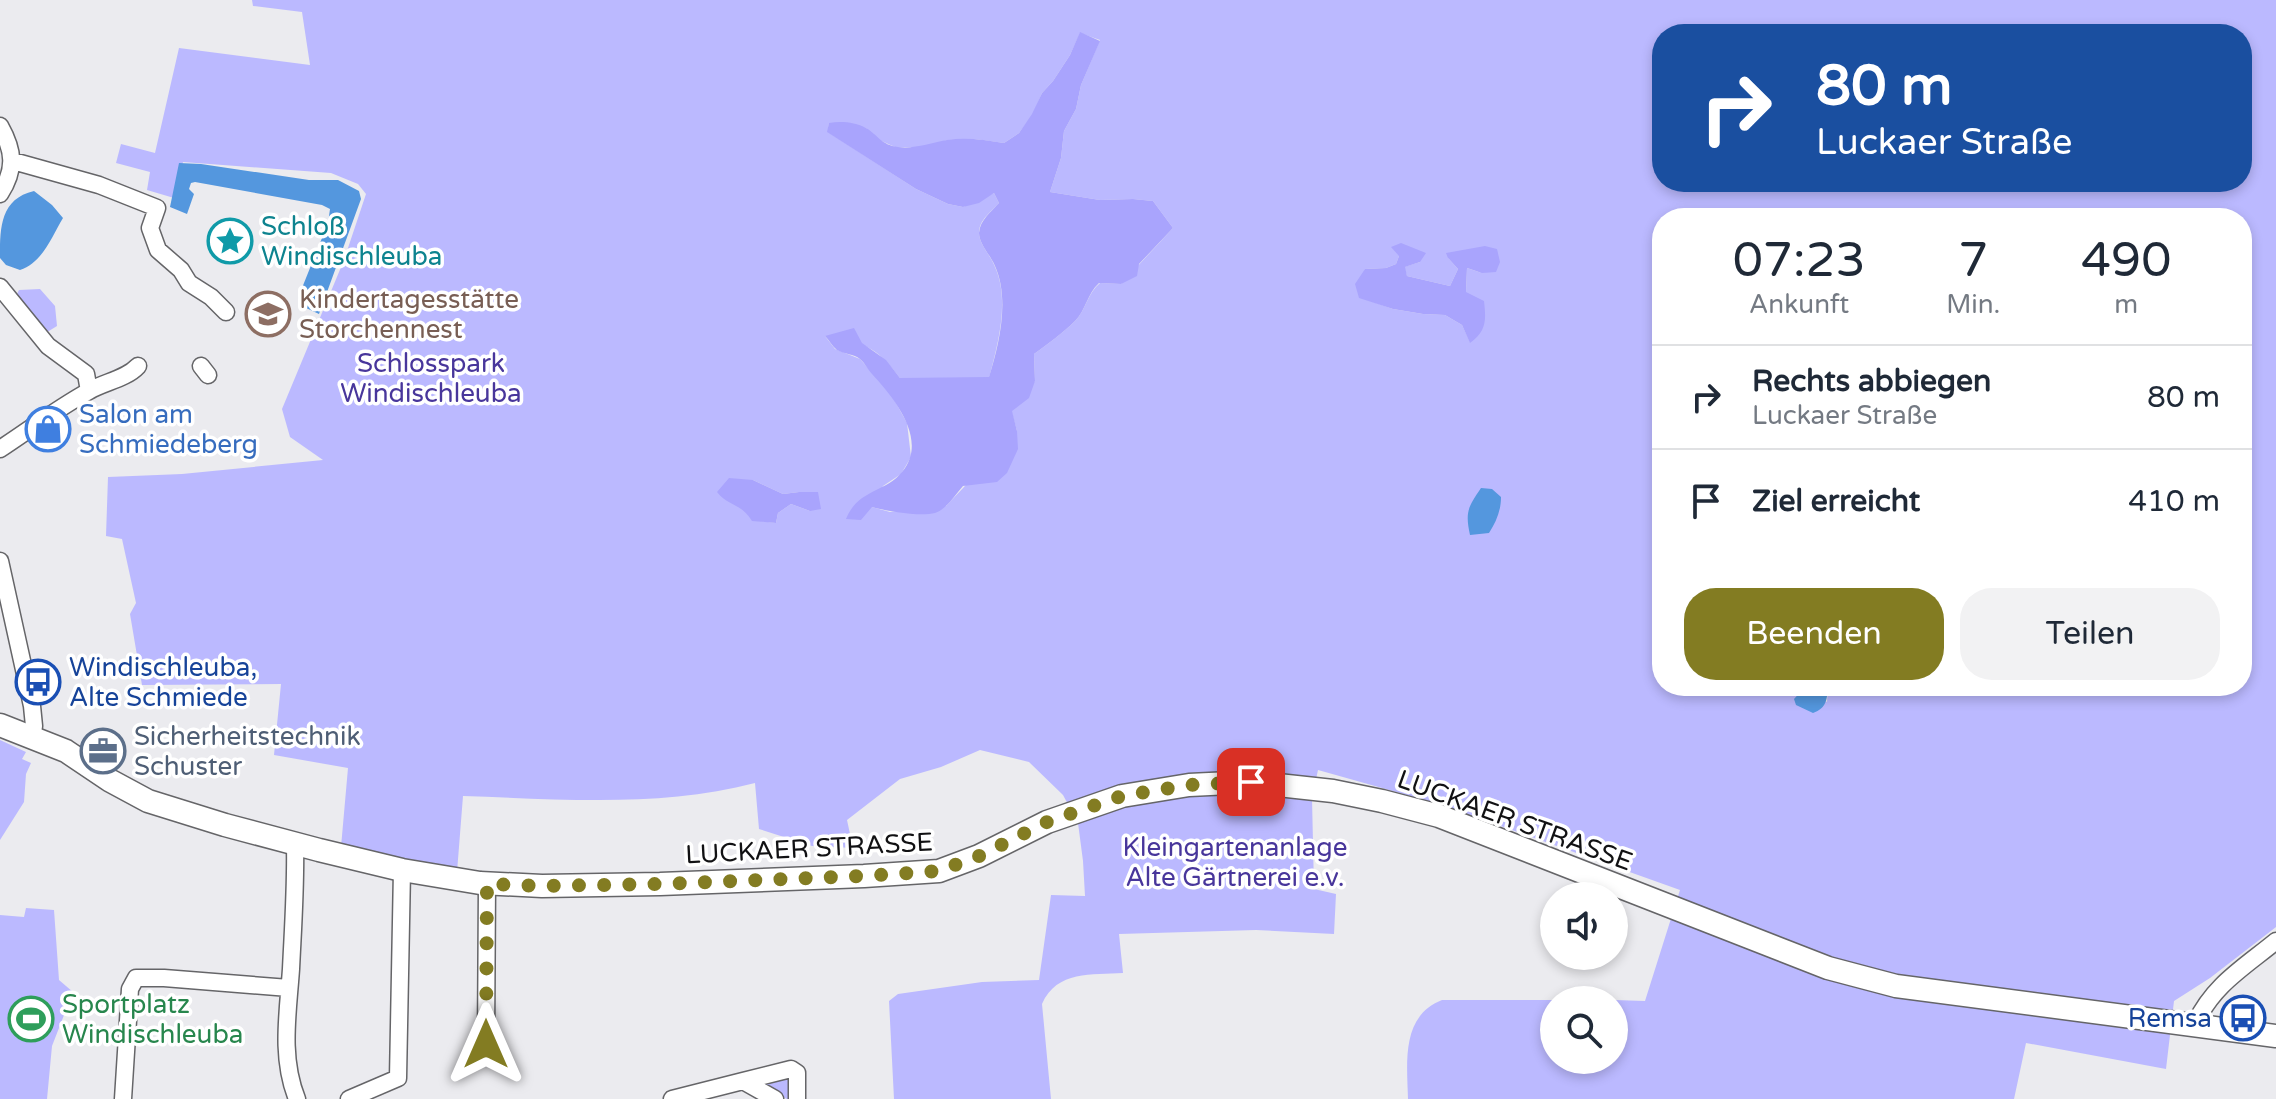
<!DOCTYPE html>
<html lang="de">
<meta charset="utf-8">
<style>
body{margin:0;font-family:"Varela Round",sans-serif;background:#f2f2f3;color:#1f2937;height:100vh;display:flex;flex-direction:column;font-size:30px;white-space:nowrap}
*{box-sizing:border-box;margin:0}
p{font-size:26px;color:#747a83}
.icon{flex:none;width:44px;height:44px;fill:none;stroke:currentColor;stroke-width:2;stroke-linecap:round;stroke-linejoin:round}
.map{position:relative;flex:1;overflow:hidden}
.drawer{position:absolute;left:1652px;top:208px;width:600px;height:488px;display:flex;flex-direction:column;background:#fff;border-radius:32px;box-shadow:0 4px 12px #0003}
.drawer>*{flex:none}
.banner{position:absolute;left:1652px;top:24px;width:600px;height:168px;border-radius:32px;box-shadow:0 4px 12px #0003;background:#1a4fa0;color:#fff;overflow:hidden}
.controls{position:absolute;left:1540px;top:882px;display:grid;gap:16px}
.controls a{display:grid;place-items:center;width:88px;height:88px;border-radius:50%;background:#fff;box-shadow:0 4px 12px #0003;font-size:40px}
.pin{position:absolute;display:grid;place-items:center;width:68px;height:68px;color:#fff;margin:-34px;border-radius:16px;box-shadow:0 4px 12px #0006}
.me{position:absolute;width:88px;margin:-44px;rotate:0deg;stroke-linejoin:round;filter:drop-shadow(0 0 6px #0008)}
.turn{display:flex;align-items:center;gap:28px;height:168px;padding:0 32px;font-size:36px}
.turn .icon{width:104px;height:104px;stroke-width:2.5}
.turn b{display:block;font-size:56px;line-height:68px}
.eta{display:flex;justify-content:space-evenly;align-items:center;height:136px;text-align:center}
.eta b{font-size:48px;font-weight:600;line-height:56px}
.primary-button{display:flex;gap:16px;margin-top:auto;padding:16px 32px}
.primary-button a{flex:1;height:92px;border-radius:32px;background:#837c22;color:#fff;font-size:32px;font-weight:600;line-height:92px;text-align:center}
.primary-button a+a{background:#f2f2f3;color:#1f2937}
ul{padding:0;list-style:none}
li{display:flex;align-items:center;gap:24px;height:104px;padding:0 32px;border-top:2px solid #e0e1e3}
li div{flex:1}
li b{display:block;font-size:30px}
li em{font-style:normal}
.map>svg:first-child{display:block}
.green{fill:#bbb9ff;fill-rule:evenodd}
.forest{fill:#a9a4fd}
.water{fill:#5497de}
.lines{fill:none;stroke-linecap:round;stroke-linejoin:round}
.street-casing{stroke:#656568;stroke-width:19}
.secondary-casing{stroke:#656568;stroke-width:25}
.street{stroke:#fff;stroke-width:16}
.secondary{stroke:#fff;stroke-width:22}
.route{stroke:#837c22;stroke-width:14;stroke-dasharray:0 25.2}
.labels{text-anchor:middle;stroke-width:7;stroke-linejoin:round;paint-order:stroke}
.culture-label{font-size:26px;fill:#0d838f;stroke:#fff;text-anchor:start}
.education-label{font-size:26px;fill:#785e54;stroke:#fff;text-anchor:start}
.park-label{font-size:26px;fill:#48369b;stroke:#fff}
.shop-label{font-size:26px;fill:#366cbe;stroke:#fff;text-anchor:start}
.transit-label{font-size:26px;fill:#164399;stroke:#fff;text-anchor:start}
.service-label{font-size:26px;fill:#4e5e75;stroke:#fff;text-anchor:start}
.street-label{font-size:26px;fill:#111113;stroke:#fff}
.leisure-label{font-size:26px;fill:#27864d;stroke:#fff;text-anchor:start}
</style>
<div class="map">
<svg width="2276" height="1099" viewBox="0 0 2276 1099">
<rect width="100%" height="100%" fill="#ebebef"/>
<path class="green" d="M 252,0 L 2276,0 L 2276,927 L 2210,978 L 2174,1001 L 2166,1069 L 2026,1043 L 2014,1099 L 1408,1099 C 1407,1062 1401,1016 1442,1000 L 1601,1000 L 1554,1000 L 1554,1060 L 1614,1060 L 1614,1000 L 1645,1001 L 1680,890 L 1439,804 L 1318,770 L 1312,798 L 1314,889 L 1336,894 L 1334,934 L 1256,930 L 1119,934 L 1123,973 C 1092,975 1057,970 1042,1004 L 1051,1099 L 894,1099 L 889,1001 L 898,994 L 982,982 L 1039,980 L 1051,895 L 1085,896 L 1083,861 L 1078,823 L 1063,795 L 1029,762 L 980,750 L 941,767 L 900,779 L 847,820 L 853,848 L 812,846 L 759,829 L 755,783 C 661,808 560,799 463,796 L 457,872 L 341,847 L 348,768 L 274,755 L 281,684 L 142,685 L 130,614 L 136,603 L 122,539 L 106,536 L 108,477 L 182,474 L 323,460 L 290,437 L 282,409 L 344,260 L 366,194 L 358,184 L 331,173 L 183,162 L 174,198 L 147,190 L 150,172 L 116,163 L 121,144 L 155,153 L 179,48 L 310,65 L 302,12 L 253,6 ZM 1080,33 L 1100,40 L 1081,85 L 1076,109 L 1064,131 L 1061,158 L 1050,192 L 1100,200 L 1133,199 L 1153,201 L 1173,228 L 1121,284 L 1100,283 C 1087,294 1086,310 1075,321 C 1063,333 1048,344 1034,354 L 1035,381 L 1011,410 L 1017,431 L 946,506 L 890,512 L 872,507 L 883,486 L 901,474 L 911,457 L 907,423 L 891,394 L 860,359 L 835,349 L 825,336 C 864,343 875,345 900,378 L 989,378 C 998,344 1010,300 995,267 C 991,256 979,244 979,233 C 979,220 991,212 999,203 L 994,193 L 963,207 L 948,204 L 916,189 L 828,132 L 829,123 L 866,128 L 877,139 L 895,147 L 921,147 L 948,140 L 975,139 L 1004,143 L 1019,133 L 1033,114 L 1042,93 L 1053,81 L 1070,55 ZM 1662,34 L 2242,34 L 2242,182 L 1662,182 ZM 1662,218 L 2242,218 L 2242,686 L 1828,686 L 1827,702 L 1801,689 L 1806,686 L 1662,686 ZM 1399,256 L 1420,262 L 1404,267 L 1407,276 L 1450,286 L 1458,269 L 1448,258 L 1482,273 L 1467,268 L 1466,292 L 1470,342 L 1462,325 L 1445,315 L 1423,314 L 1393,309 L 1359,297 L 1365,269 L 1386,268 L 1396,264 ZM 753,480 L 783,494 L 799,492 L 810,511 L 791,504 L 778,513 L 776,523 L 752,520 L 745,510 Z
M 40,289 L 55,306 L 57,326 L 44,334 L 15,298 L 19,290 Z
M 0,740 L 26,752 L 22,759 L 31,763 L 26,774 L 24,802 L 0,840 Z
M 26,908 L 54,910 L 59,980 L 73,992 L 52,1046 L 47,1099 L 0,1099 L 0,915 L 24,917 Z
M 791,1076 L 791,1099 L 787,1099 L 759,1084 Z"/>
<path class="forest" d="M 1080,32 L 1100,41 L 1081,85 L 1076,109 L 1064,131 L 1061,158 L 1050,192 L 1100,200 L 1133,199 L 1153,201 L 1173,228 L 1139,264 L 1137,276 L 1121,284 L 1099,283 C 1087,294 1086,310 1075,321 C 1063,333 1048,344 1034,354 L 1035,381 L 1029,398 L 1012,411 L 1017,431 L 1018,449 L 1007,473 L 997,482 L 963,486 C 955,495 947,509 935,513 C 920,517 886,511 872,507 L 861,520 L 846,519 C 858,489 885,493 902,472 C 929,440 894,398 872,374 C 868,370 865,363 860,359 C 854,354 844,354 837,350 C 832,346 829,340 825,336 L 854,328 L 862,343 L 886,360 L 900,378 L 989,377 C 999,345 1010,299 995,266 C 991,256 979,244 979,233 C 980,220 991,212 999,203 L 994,193 L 979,203 L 963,207 L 948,204 L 916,189 L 827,132 L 829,123 C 841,121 855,122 866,128 C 878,135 881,145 898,147 C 915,149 930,143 947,140 C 966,137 985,140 1004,143 L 1019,133 L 1032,114 L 1042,93 L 1053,81 L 1070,55 Z
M 1401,243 L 1426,253 L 1420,262 L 1405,267 L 1407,276 L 1450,286 L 1458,269 L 1448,258 L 1446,253 L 1485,246 L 1497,249 L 1500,262 L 1496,272 L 1482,273 L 1467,268 L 1466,292 L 1484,301 C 1486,319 1487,331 1470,343 L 1462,325 L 1445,315 L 1423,314 L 1393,309 L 1359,298 L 1355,284 L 1365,269 L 1386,268 L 1396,264 L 1399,256 L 1391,247 Z
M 729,478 L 753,480 L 783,494 L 799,492 L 818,492 L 821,509 L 810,511 L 791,504 L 778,513 L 776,523 L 752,521 C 740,502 729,507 717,492 Z"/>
<path class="water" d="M 179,163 L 201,164 L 309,180 L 338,180 L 359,191 L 361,199 L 319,314 L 304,307 L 298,298 L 328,223 L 330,209 L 322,205 L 195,182 L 191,183 L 189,189 L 194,194 L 187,214 L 170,207 Z
M 34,191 L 52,205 L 63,218 C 51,238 43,262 20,270 L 6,265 L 0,258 C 0,228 0,199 34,191 Z
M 1481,488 L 1492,489 L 1501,497 C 1501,511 1496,522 1489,533 L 1470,535 C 1465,512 1468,507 1481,488 Z
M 1806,686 L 1828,686 C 1827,699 1827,708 1813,713 L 1796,705 L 1794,699 Z"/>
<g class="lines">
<g class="street-casing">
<path id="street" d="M 0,126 C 14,151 16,169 0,194
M 13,161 L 99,185 L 157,208 L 150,228 L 158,250 L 181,270 L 189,283 L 211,297 L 226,312
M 0,287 L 48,346 L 86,374 L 89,391
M 201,366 L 208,375
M 0,449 C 29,430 58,408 89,391 C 104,382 126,379 138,366
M 0,561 L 32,706 L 34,726 L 32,737
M 295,844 C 296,886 293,927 291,969 C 288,1013 280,1057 297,1099
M 2195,1024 C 2213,985 2243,968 2276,941
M 486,1044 L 487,884
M 123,1099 L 130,989 L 136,978 L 164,978 L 289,988
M 349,1099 L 398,1078 L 402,870
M 672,1099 L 743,1081
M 775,1099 L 743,1081 L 791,1069 L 797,1073 L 797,1099"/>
</g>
<g class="secondary-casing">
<path id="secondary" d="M 0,725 L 66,751 L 109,780 L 148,801 L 225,825 L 319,850 L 402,870 L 480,883 L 542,886 L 660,884 L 864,876 L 939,871 L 979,856 L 1047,822 L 1122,796 L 1189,785 L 1251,782 L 1333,791 L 1382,801 L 1439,816 L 1828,968 L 1896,986 L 2276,1036"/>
</g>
<use href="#street" class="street"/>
<use href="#secondary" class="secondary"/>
</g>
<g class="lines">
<path class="route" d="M 486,1044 L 487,884 L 542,886 L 660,884 L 864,876 L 939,871 L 979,856 L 1047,822 L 1122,796 L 1189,785 L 1251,782"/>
</g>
<defs>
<g id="sight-ring" transform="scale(2.3)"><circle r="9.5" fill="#fff" stroke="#0f9aa8" stroke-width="1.5"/><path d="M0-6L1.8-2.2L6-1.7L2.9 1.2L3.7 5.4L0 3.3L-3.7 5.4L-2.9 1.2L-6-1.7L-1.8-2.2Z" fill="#0f9aa8"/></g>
<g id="school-ring" transform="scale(2.3)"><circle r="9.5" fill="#fff" stroke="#8d6e63" stroke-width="1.5"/><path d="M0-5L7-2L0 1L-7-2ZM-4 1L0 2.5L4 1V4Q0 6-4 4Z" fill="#8d6e63"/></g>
<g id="shop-ring" transform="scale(2.3)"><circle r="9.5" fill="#fff" stroke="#3f7fe0" stroke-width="1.5"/><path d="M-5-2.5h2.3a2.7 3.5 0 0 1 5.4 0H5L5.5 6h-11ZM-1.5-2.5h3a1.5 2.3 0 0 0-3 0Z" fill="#3f7fe0"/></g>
<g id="bus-ring" transform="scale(2.3)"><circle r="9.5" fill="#fff" stroke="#1a4fb4" stroke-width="1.5"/><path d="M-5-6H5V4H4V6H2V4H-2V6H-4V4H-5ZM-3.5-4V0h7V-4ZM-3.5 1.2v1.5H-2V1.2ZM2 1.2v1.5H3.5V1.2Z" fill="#1a4fb4"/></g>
<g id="office-ring" transform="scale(2.3)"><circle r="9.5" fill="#fff" stroke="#5c6f8a" stroke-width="1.5"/><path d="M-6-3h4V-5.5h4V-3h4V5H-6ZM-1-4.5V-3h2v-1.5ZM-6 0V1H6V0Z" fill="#5c6f8a"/></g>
<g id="stadium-ring" transform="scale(2.3)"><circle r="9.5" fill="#fff" stroke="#2e9e5b" stroke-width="1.5"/><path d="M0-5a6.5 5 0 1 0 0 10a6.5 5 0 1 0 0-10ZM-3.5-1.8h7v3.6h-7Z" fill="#2e9e5b"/></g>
</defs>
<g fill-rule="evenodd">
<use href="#sight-ring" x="230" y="241"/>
<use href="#school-ring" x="268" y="314"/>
<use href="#shop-ring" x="48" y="429"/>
<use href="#bus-ring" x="38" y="682"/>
<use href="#office-ring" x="103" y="751"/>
<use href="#bus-ring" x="2243" y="1018"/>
<use href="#stadium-ring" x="31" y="1019"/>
</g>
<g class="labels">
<g class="culture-label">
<text x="261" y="235">Schloß<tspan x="261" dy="30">Windischleuba</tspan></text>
</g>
<g class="education-label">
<text x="299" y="308">Kindertagesstätte<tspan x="299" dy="30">Storchennest</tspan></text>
</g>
<g class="park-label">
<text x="431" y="372">Schlosspark<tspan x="431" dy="30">Windischleuba</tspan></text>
<text x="1235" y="856">Kleingartenanlage<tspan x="1235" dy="30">Alte Gärtnerei e.v.</tspan></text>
</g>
<g class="shop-label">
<text x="79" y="423">Salon am<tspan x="79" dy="30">Schmiedeberg</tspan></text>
</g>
<g class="transit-label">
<text x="69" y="676">Windischleuba,<tspan x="69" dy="30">Alte Schmiede</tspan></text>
<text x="2212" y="1027" text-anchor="end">Remsa</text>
</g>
<g class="service-label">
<text x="134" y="745">Sicherheitstechnik<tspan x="134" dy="30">Schuster</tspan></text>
</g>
<g class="street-label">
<text transform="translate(1515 820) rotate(20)" y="9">LUCKAER STRASSE</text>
<text transform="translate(809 848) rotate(-3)" y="9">LUCKAER STRASSE</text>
</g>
<g class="leisure-label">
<text x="62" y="1013">Sportplatz<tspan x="62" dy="30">Windischleuba</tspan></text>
</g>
</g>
</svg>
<div class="controls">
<a><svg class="icon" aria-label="sound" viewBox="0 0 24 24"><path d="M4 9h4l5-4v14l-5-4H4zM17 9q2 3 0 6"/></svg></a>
<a><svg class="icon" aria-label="search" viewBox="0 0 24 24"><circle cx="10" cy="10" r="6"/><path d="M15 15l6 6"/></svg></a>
</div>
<div class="pin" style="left:1251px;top:782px;background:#d93025"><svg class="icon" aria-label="arrive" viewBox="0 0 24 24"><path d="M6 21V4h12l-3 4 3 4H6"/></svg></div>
<svg class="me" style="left:486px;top:1044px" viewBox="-20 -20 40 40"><path d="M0-17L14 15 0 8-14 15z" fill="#837c22" stroke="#fff" stroke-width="4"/></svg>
<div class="banner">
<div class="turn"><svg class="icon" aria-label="right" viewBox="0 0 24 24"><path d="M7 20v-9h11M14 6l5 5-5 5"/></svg><div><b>80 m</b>Luckaer Straße</div></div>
</div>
<section class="drawer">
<div class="eta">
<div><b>07:23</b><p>Ankunft</p></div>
<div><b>7</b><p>Min.</p></div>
<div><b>490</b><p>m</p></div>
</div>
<ul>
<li><svg class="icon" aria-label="right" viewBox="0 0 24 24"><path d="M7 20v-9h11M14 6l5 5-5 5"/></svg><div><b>Rechts abbiegen</b><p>Luckaer Straße</p></div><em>80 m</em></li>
<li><svg class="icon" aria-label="arrive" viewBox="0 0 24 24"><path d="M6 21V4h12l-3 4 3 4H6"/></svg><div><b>Ziel erreicht</b></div><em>410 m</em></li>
</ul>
<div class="primary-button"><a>Beenden</a><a>Teilen</a></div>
</section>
</div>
